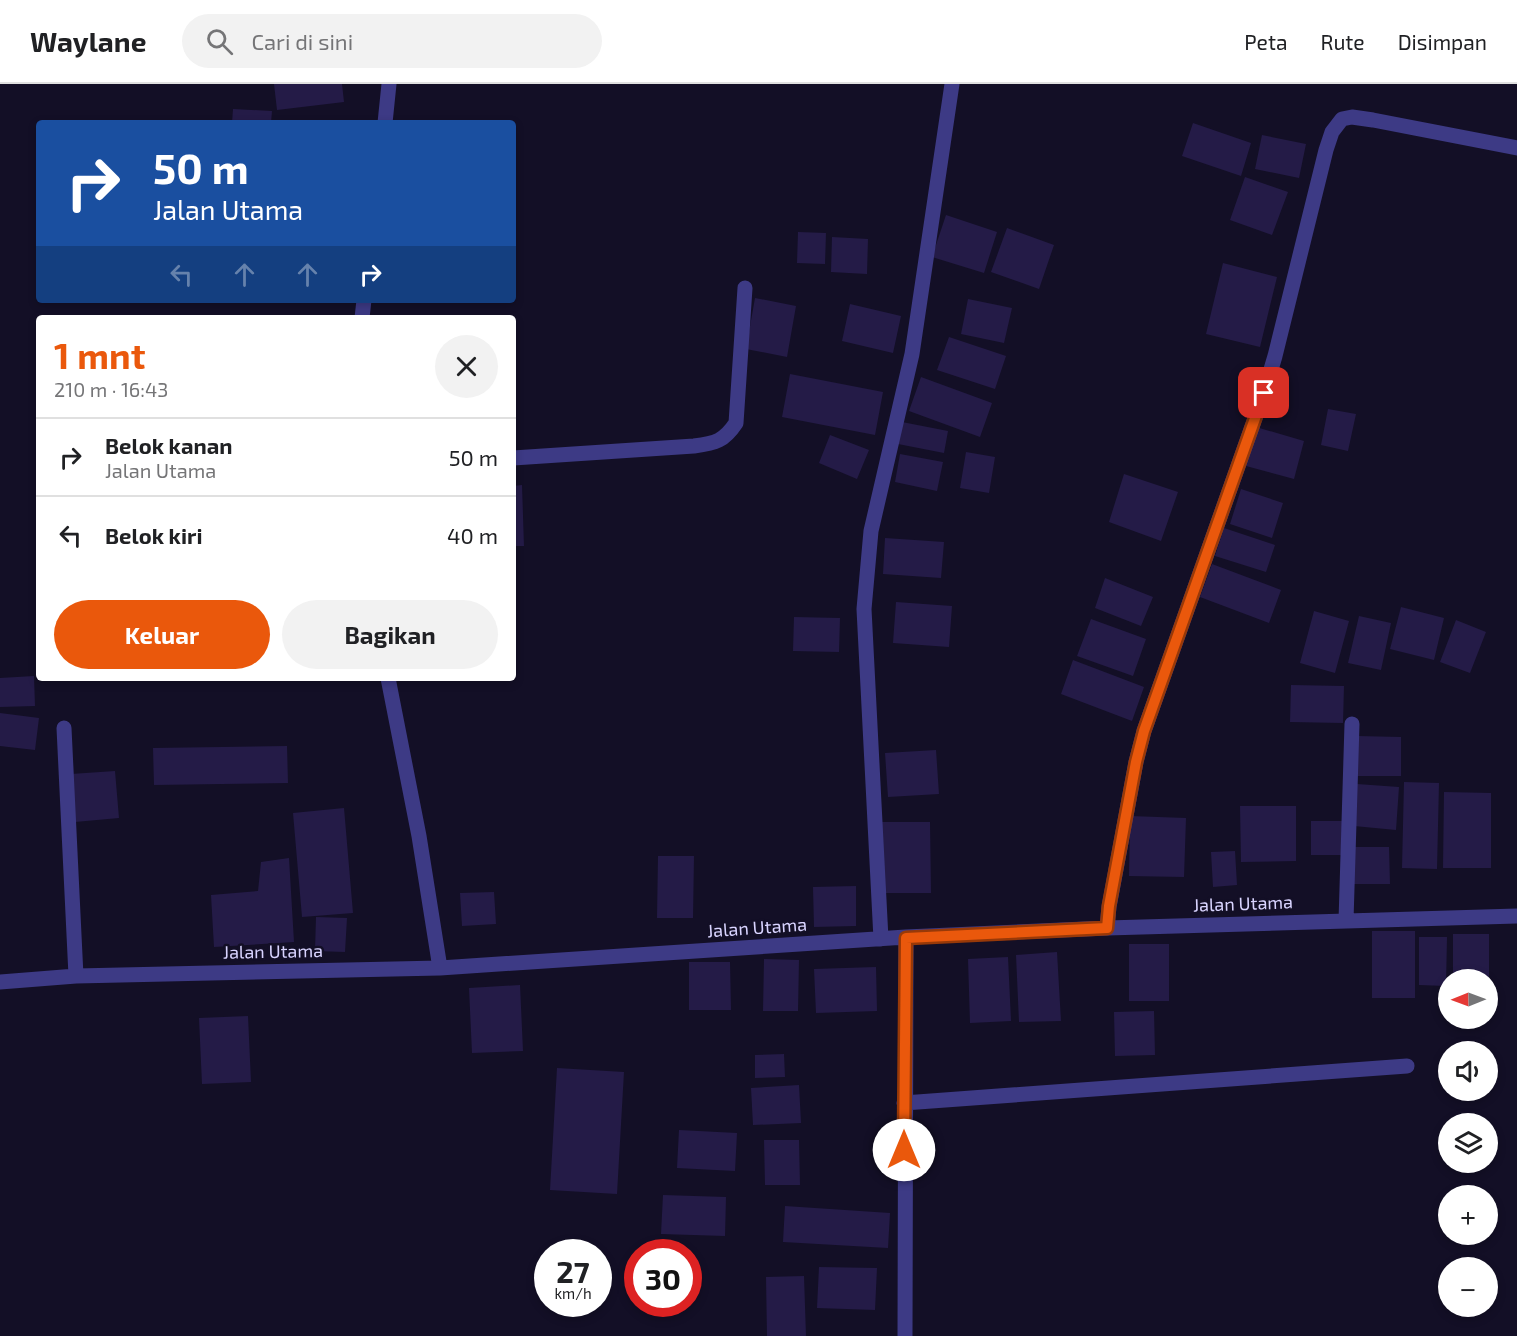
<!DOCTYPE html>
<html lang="id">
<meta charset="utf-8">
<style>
body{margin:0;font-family:"Exo 2",sans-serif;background:#f2f2f2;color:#202124;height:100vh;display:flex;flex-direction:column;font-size:22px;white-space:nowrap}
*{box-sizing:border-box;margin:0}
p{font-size:20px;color:#757577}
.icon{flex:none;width:33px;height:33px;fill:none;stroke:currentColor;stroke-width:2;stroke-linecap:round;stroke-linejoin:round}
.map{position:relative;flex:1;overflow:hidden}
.side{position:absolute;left:36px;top:231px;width:480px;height:366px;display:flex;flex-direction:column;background:#fff;border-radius:6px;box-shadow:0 3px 9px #0003}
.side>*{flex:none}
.top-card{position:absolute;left:36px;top:36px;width:480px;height:183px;border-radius:6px;box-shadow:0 3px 9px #0003;background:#1a4fa0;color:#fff;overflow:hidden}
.needle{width:39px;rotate:269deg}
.controls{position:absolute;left:1438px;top:885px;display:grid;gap:12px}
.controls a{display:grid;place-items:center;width:60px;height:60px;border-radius:50%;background:#fff;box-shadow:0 3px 9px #0003;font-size:30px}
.speed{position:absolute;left:534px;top:1155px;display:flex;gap:12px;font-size:30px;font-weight:700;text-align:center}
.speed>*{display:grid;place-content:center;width:78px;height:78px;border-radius:50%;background:#fff;box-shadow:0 3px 9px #0003;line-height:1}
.speed small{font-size:15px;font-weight:400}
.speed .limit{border:9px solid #d22;background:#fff;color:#111}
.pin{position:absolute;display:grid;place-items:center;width:51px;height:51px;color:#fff;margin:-26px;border-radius:12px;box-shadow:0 3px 9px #0006}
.me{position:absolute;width:66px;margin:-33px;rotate:0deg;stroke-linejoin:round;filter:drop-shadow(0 0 4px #0008)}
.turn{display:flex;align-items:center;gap:21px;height:126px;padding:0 18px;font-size:27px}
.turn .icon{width:78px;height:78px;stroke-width:2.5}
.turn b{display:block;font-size:42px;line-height:51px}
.lanes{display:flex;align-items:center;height:57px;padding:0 18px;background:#0003;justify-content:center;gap:30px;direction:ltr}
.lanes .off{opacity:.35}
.round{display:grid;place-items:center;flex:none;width:63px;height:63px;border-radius:32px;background:#f2f2f2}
.head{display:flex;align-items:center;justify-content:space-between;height:102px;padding:0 18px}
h1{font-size:36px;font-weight:700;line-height:45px;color:#ea580c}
.button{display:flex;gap:12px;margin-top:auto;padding:12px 18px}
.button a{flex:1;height:69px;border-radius:36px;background:#ea580c;color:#fff;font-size:24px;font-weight:700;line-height:69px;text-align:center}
.button a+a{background:#f2f2f2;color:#202124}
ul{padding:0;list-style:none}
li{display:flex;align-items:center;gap:18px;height:78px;padding:0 18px;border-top:2px solid #e0e0e0}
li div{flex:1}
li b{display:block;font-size:22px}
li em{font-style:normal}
header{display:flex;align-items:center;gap:36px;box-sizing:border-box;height:84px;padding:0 30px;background:#fff;border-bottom:2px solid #e0e0e0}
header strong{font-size:28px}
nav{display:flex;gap:33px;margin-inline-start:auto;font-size:21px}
.search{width:420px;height:54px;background:#f2f2f2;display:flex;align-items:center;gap:15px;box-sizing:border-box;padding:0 21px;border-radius:33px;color:#757577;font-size:22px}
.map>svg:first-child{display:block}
.building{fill:#241b47}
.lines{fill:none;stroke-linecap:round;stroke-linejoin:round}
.minor{stroke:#3d3a85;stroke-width:15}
.route-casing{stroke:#983908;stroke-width:15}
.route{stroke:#ea580c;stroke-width:10}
.labels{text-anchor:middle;stroke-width:5;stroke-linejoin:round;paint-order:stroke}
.street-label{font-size:18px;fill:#d9d4ff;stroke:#130f26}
</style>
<header>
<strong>Waylane</strong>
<div class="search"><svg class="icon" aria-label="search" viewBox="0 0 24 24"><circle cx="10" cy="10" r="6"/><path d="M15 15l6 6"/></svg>Cari di sini</div>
<nav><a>Peta</a><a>Rute</a><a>Disimpan</a></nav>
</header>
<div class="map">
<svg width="1517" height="1252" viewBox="0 0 1517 1252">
<rect width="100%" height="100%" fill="#130f26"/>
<path class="building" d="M 274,0 L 342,0 L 344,18 L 277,26 Z
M 233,25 L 272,27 L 271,39 L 232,39 Z
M 1193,39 L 1251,59 L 1241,92 L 1182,72 Z
M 1262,51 L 1306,60 L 1299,94 L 1255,85 Z
M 1245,93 L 1288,108 L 1272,151 L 1230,136 Z
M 946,131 L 997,148 L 984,189 L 932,173 Z
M 1007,144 L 1054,161 L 1039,205 L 991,188 Z
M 798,148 L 826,149 L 825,180 L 797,179 Z
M 832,153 L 868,155 L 867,190 L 831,188 Z
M 1223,179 L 1277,193 L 1260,263 L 1206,250 Z
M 755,214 L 796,222 L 787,273 L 746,265 Z
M 968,215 L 1012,224 L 1004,259 L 961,250 Z
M 850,220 L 901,232 L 893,269 L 842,257 Z
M 949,253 L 1006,272 L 995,305 L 937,286 Z
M 790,290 L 883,308 L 875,351 L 782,333 Z
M 921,293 L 992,319 L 980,353 L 909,327 Z
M 1328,325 L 1356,330 L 1348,367 L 1321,361 Z
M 902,338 L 948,347 L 944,369 L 898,360 Z
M 1256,343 L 1304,357 L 1294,395 L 1246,382 Z
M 830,351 L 869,366 L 857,395 L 819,379 Z
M 966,368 L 995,373 L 989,409 L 960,404 Z
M 900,370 L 943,378 L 937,407 L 895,398 Z
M 1124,390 L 1178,408 L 1161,457 L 1109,438 Z
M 522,401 L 524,462 L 513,462 L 513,402 Z
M 1241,405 L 1283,419 L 1272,454 L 1230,440 Z
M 1224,444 L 1275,461 L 1266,488 L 1215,472 Z
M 885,454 L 944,458 L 941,494 L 883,490 Z
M 1212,480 L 1281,506 L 1269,539 L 1200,513 Z
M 1105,494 L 1153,513 L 1141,542 L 1095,524 Z
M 896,518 L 952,522 L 949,563 L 893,559 Z
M 1401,523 L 1444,534 L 1434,576 L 1390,565 Z
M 1314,527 L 1349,537 L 1335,589 L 1300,579 Z
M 1359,532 L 1391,539 L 1381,586 L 1348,579 Z
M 794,533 L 840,534 L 839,568 L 793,567 Z
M 1091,535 L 1146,555 L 1133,592 L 1077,572 Z
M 1456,536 L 1486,548 L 1470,589 L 1440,578 Z
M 1073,576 L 1144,603 L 1132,637 L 1061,610 Z
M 34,592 L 35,622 L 0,623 L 0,594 Z
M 1291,601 L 1344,602 L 1343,639 L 1290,638 Z
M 0,629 L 39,634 L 35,666 L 0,662 Z
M 1357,652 L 1401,653 L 1401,692 L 1357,692 Z
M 287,662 L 288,699 L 154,701 L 153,664 Z
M 936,666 L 939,710 L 888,713 L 885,669 Z
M 115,687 L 119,734 L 75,738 L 71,690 Z
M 1404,698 L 1439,699 L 1437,785 L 1402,784 Z
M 1357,700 L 1399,703 L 1396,746 L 1354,742 Z
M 1444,708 L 1491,709 L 1491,784 L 1443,784 Z
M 1240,722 L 1296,722 L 1296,777 L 1241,778 Z
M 344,724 L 353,829 L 302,833 L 293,729 Z
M 1130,732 L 1186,734 L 1184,793 L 1129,792 Z
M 1311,737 L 1342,737 L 1342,771 L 1311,771 Z
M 881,738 L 930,738 L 931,809 L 882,809 Z
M 1353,763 L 1389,763 L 1390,800 L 1353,800 Z
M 1235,767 L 1237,801 L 1213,803 L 1211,768 Z
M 658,772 L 694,772 L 693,834 L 657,834 Z
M 289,774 L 294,858 L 214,863 L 211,811 L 258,807 L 261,778 Z
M 856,802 L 856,842 L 814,843 L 813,803 Z
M 494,808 L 496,840 L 462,842 L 460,809 Z
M 316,833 L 347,834 L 345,868 L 315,867 Z
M 1372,847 L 1415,847 L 1415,914 L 1372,914 Z
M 1453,850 L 1489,850 L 1489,896 L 1453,896 Z
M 1419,853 L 1447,853 L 1446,902 L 1419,901 Z
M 1129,860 L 1169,860 L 1169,917 L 1129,917 Z
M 1057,868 L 1061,937 L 1019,938 L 1016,871 Z
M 1008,873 L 1011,937 L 970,939 L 968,875 Z
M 764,875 L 799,876 L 798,927 L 763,927 Z
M 689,878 L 730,878 L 731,926 L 689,926 Z
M 876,883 L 877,927 L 816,929 L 814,885 Z
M 520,901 L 523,967 L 472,969 L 469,904 Z
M 1154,927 L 1155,971 L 1115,972 L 1114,928 Z
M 248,932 L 251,998 L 202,1000 L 199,934 Z
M 784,970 L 785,993 L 755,994 L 755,971 Z
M 557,984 L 624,988 L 617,1110 L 550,1106 Z
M 799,1001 L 801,1039 L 753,1041 L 751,1004 Z
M 679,1046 L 737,1049 L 735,1087 L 677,1084 Z
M 764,1056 L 799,1056 L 800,1101 L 765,1101 Z
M 663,1111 L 726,1113 L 725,1152 L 661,1150 Z
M 785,1122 L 890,1129 L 888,1164 L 783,1158 Z
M 819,1183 L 877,1184 L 875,1226 L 817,1224 Z
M 804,1192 L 806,1252 L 767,1252 L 766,1193 Z"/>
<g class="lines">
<path class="minor" d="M 385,39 L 389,0
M 362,234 L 364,216
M 513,374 L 694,362 C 716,359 724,357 736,339 L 745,204
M 388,594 L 419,752 L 440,884
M 64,644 L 76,892
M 1346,837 L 1352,640
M 1107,844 L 1109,823 L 1136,678 L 1144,647 L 1264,309 L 1275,272 L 1326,66 L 1332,48 L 1342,35 L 1352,33 L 1373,36 L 1517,64
M 881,855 L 864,525 L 871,447 L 912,270 L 952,0
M 0,898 L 76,892 L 440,884 L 906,853 L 1107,844 L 1517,832
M 904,1019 L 1407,982
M 905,1252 L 906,853"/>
</g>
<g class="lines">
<g class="route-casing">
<path id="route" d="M 904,1066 L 906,854 L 1107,844 L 1109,822 L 1136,678 L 1144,647 L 1264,309"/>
</g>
<use href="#route" class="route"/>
</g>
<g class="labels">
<g class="street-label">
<text transform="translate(1243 820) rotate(-2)" y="6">Jalan Utama</text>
<text transform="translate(757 844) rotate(-4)" y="6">Jalan Utama</text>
<text transform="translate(273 868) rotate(-1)" y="6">Jalan Utama</text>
</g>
</g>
</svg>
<div class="controls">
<a><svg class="needle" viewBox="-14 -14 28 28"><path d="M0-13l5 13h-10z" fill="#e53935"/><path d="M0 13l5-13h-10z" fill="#757577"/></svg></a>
<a><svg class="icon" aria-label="sound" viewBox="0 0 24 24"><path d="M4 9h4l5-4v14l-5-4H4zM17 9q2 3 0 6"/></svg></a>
<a><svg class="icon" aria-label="layers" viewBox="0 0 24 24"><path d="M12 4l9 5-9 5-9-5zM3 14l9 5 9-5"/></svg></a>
<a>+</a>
<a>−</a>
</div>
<div class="speed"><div>27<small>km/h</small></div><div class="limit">30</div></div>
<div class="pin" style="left:1264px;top:309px;background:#d93025"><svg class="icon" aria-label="arrive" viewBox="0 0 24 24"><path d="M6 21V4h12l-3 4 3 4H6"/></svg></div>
<svg class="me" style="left:904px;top:1066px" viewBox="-20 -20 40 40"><circle r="19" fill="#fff"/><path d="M0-13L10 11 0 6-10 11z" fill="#ea580c"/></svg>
<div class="top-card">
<div class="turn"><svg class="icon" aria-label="right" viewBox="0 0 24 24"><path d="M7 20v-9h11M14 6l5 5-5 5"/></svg><div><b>50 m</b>Jalan Utama</div></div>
<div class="lanes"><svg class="icon off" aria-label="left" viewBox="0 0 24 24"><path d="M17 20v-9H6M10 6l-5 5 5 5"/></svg><svg class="icon off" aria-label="ahead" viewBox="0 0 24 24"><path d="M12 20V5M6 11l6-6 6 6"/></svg><svg class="icon off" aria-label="ahead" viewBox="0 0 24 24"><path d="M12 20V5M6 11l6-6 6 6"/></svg><svg class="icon" aria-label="right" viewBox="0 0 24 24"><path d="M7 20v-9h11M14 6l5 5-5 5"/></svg></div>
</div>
<section class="side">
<div class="head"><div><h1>1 mnt</h1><p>210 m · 16:43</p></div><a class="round"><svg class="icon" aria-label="close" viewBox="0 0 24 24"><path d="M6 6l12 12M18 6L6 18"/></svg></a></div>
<ul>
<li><svg class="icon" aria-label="right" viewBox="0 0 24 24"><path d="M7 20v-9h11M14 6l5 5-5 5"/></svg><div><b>Belok kanan</b><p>Jalan Utama</p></div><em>50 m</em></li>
<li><svg class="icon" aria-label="left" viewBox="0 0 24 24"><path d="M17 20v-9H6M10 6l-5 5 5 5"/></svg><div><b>Belok kiri</b></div><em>40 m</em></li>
</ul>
<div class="button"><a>Keluar</a><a>Bagikan</a></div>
</section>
</div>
